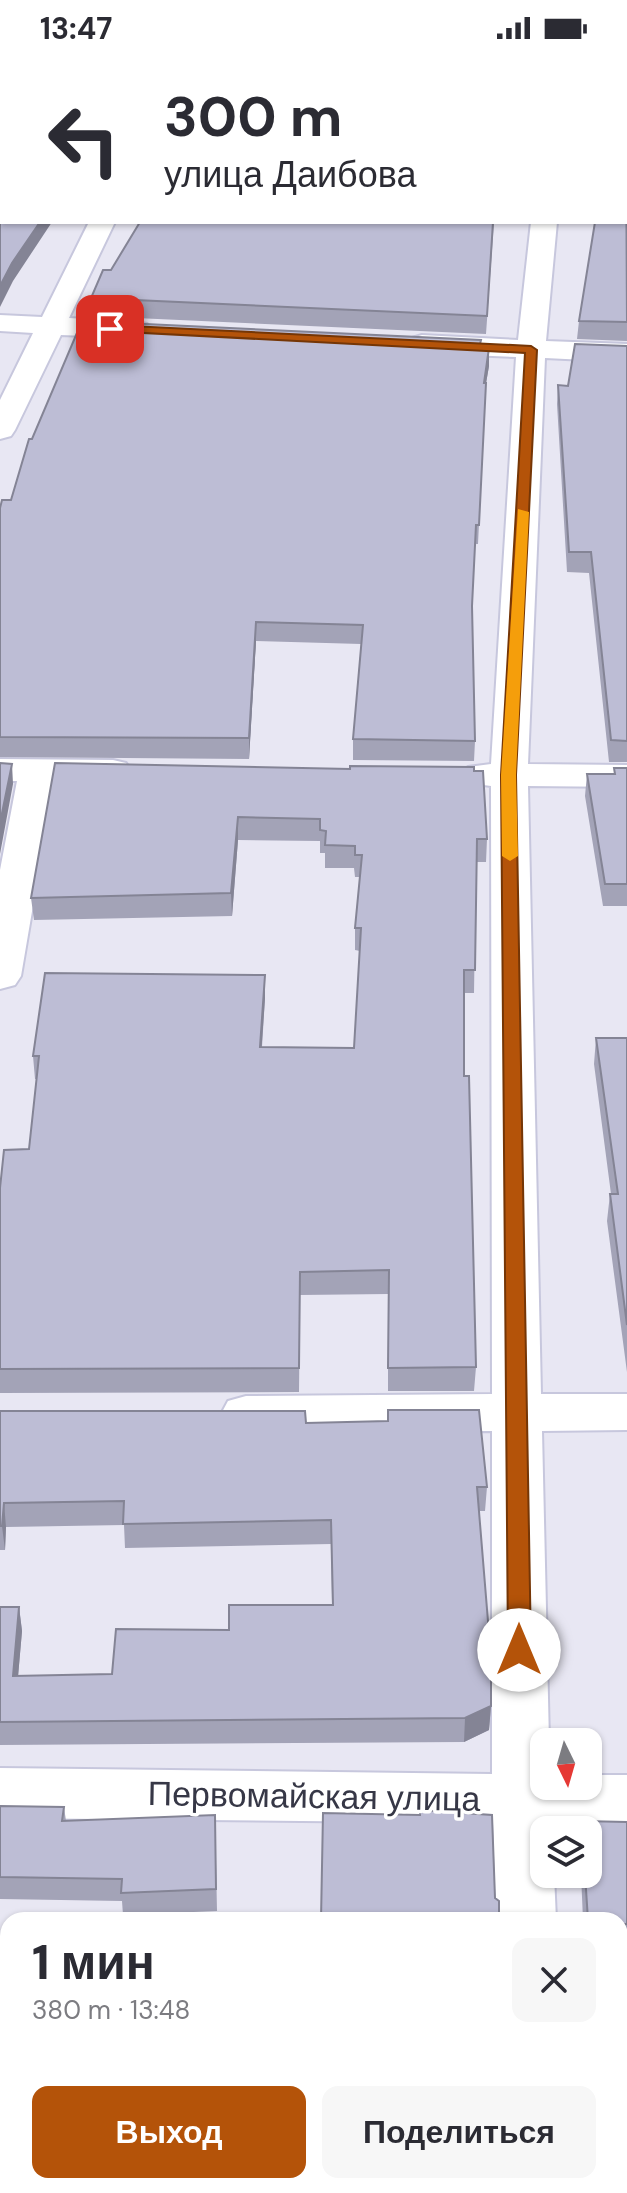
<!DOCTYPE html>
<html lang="ru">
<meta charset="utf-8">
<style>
body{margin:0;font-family:"DM Sans",sans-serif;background:#f7f7f7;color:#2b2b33;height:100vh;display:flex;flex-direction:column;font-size:30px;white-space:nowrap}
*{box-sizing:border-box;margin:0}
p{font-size:26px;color:#7c7c81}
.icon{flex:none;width:44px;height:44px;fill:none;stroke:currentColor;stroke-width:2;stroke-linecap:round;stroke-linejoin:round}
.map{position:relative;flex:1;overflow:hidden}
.details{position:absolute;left:0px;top:1856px;width:628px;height:282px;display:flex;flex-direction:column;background:#fff;border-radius:24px 24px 0 0;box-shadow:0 2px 6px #0004}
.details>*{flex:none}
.guide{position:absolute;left:0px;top:0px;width:628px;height:168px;box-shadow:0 2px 6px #0004;background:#fff;color:#2b2b33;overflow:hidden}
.needle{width:52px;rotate:175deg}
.controls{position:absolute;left:530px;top:1672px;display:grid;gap:16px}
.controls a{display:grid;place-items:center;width:72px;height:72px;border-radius:16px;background:#fff;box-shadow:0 2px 6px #0004;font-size:40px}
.pin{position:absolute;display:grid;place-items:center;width:68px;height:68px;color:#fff;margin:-34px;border-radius:16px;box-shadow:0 4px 12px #0006}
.me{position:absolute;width:88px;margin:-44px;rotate:0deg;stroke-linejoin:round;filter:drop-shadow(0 0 6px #0008)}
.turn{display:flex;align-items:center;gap:28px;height:168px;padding:0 32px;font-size:36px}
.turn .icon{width:104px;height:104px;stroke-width:2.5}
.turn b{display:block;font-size:56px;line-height:68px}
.round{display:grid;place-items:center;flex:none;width:84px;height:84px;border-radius:16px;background:#f7f7f7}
.overview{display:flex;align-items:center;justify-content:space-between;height:136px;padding:0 32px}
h1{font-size:48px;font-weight:800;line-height:60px}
.button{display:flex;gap:16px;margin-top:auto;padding:16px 32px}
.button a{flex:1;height:92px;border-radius:16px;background:#b45309;color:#fff;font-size:32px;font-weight:800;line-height:92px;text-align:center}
.button a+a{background:#f7f7f7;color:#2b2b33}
.status{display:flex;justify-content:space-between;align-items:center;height:56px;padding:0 40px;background:#fff;direction:ltr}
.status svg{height:22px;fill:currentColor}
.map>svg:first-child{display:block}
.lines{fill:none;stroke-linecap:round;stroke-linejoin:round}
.street-casing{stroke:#c7c7dd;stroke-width:4}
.street{fill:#fff;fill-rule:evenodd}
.wall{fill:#a3a3b7}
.shaded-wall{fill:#848495}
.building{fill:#bdbdd5;stroke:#848495;stroke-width:2}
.route{fill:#b45309;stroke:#753606;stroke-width:2}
.slow{fill:#f59e0b}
.labels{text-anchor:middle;stroke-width:7;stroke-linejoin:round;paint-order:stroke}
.near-street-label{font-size:34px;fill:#363746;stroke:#fff}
</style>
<div class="status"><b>13:47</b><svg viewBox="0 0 49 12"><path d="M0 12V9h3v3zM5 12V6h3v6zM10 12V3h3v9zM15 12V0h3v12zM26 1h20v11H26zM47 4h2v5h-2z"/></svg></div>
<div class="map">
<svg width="627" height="2137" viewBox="0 0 627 2137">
<rect width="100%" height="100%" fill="#e8e7f3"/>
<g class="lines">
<g class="street-casing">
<path id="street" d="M 554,0 L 576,0 L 576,2 L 554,2 Z
M 89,166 L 115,166 L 69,262 L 137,266 L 147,268 L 151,274 L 147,280 L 137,282 L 61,279 L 15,374 L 11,380 L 0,383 L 0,344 L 33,277 L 0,275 L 0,259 L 42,261 Z
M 531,166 L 557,166 L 546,285 L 627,288 L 627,306 L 545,302 L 528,708 L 627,709 L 627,731 L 528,730 L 541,1338 L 627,1338 L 627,1374 L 542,1375 L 549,1686 L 544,1686 L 544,1730 L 588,1730 L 588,1719 L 627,1719 L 627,1769 L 551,1768 L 551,1774 L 544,1774 L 544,1818 L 554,1818 L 556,1864 L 496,1864 L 493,1767 L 0,1762 L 0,1712 L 492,1718 L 492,1375 L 246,1376 L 228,1371 L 221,1358 L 228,1345 L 246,1340 L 492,1338 L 491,730 L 468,727 L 462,719 L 468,711 L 491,708 L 516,301 L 422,297 L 412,294 L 408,288 L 412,282 L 422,279 L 518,284 Z
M 0,703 L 113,704 L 126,707 L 131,715 L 126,723 L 113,726 L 54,726 L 21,920 L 15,929 L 0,933 L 0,814 L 17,725 L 0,725 Z
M 504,2130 L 570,2130 L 570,2137 L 504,2137 Z"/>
</g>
<use href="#street" class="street"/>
</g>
<path class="wall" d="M 627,0 L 627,285 L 577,283 L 579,265 Z
M 494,166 L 486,278 L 92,260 L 91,242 L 111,214 Z
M 481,284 L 480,292 L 489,310 L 486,327 L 478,488 L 475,488 L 472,550 L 475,685 L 474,705 L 353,704 L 353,683 L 361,588 L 256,585 L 249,703 L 0,701 L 0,452 L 11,444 Z
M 627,290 L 627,706 L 609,706 L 589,517 L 567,516 L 557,348 L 558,329 L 568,330 Z
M 614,712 L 627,712 L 627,850 L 603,850 L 585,740 L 587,718 L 614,718 Z
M 350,713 L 474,715 L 487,783 L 486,806 L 476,806 L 474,937 L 464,937 L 464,1020 L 476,1311 L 474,1335 L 388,1335 L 388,1238 L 300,1239 L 299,1336 L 0,1337 L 0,1132 L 29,1093 L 37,1023 L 35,1023 L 33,1000 L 265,919 L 265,942 L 262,991 L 354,992 L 360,895 L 355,894 L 355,872 L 360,821 L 355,821 L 354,812 L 325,812 L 325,797 L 320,797 L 320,785 L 238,784 L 232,860 L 34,864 L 31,842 Z
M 596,982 L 627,982 L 627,1316 L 607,1165 L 610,1138 L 611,1138 L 594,1008 Z
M 0,1355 L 306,1367 L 487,1431 L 485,1455 L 479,1455 L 491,1650 L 489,1674 L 464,1686 L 0,1689 L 0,1551 L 19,1551 L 22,1575 L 18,1620 L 112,1618 L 229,1574 L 332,1549 L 331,1488 L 125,1492 L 124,1469 L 6,1471 L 5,1494 L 0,1494 Z
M 0,1750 L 64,1751 L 66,1765 L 215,1759 L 217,1855 L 123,1859 L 122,1845 L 0,1843 Z
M 582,1765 L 627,1766 L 627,1891 L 620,1891 L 620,1864 L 583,1864 L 581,1818 L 588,1818 L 588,1774 L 581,1774 Z
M 620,2058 L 627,2137 L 615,2137 L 615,2130 L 620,2130 Z"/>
<path class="shaded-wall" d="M 152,0 L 163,0 L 162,2 L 151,2 Z
M 2,38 L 2,55 L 0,55 L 0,39 Z
M 40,166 L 52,166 L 13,225 L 0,251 L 0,230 L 12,207 Z
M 489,292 L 489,310 L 483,345 L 484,327 Z
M 256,566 L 256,585 L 249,703 L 249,682 Z
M 12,708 L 13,728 L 0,798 L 0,767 Z
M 238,761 L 238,784 L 232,860 L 231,837 Z
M 265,919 L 265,942 L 260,1014 L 260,991 Z
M 4,1447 L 6,1471 L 5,1494 L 2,1470 Z
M 19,1551 L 22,1575 L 16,1644 L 13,1620 Z
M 491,1650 L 489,1674 L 464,1686 L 465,1662 Z
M 52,2130 L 56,2130 L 56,2137 L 52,2137 Z"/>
<path class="building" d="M 0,0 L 152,0 L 151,2 L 2,2 L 2,38 L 0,39 Z
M 222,0 L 538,0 L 538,2 L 221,2 Z
M 621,0 L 627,0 L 626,76 L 626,2 L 621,2 Z
M 2,55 L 2,166 L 40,166 L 12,207 L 0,230 L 0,56 Z
M 626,92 L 627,266 L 579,265 L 595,166 L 626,166 Z
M 140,166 L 493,166 L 487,260 L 91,242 L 103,214 L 111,214 Z
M 82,265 L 481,284 L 479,292 L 489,292 L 484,327 L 486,327 L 479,469 L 476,469 L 472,550 L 475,685 L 353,683 L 363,569 L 256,566 L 249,682 L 0,681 L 0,452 L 2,444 L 11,444 L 29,383 L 32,383 Z
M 575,288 L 627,290 L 627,685 L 611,684 L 591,496 L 569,496 L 558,329 L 568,330 Z
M 0,707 L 12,708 L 0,767 Z
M 55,707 L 350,713 L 350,710 L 474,711 L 474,715 L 483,715 L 487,783 L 477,783 L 475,914 L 464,914 L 464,1020 L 469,1020 L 476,1311 L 388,1312 L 389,1214 L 300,1216 L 299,1312 L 0,1313 L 0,1132 L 4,1094 L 29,1093 L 39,1000 L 33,1000 L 45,917 L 265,919 L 260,991 L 354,992 L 361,872 L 355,872 L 362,799 L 355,799 L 355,790 L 325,789 L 326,775 L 320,774 L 320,763 L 238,761 L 231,837 L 31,842 Z
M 614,712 L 627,712 L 627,828 L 605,828 L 587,718 L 615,718 Z
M 596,982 L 627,982 L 627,1269 L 610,1138 L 618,1138 Z
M 388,1354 L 479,1354 L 487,1431 L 477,1431 L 491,1602 L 491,1650 L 465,1662 L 0,1666 L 0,1551 L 19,1551 L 13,1620 L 112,1618 L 116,1573 L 229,1574 L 229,1549 L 333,1549 L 331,1464 L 123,1468 L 124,1445 L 4,1447 L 2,1470 L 0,1470 L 0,1355 L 305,1355 L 306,1367 L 388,1365 Z
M 0,1750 L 64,1751 L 62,1765 L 215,1759 L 216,1833 L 121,1837 L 122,1823 L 0,1821 Z
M 420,1754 L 492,1759 L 495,1842 L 499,1845 L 499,1864 L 321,1864 L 323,1757 L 420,1759 Z
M 582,1765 L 627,1766 L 627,1868 L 620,1868 L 620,1864 L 588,1864 L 585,1818 L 588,1818 L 588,1774 L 583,1774 Z
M 620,2058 L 627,2058 L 627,2137 L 622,2137 L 620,2115 Z
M 0,2066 L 8,2066 L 8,2130 L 52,2130 L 52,2137 L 0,2137 Z"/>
<path class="route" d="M 110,269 L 531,290 L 537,294 L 516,719 L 531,1594 L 527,1601 L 519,1604 L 511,1601 L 508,1594 L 501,719 L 525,297 L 106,275 L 106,270 Z"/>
<path class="slow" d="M 518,453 L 529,456 L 516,719 L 518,800 L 510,805 L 502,800 L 501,719 Z"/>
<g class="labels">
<g class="near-street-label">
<text transform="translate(314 1740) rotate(1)" y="12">Первомайская улица</text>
</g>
</g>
</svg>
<div class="controls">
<a><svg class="needle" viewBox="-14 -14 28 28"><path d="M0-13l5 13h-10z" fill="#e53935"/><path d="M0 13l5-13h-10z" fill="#7c7c81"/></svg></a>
<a><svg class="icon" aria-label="layers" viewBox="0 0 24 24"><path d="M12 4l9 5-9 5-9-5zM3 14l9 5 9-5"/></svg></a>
</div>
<div class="pin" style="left:110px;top:273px;background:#d93025"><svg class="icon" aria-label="arrive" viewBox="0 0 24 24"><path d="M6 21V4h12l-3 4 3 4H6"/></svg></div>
<svg class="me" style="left:519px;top:1594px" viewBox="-20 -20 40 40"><circle r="19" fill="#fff"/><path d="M0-13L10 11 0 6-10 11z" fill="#b45309"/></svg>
<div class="guide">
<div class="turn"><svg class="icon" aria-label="left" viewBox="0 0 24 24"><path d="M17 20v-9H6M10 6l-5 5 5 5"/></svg><div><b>300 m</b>улица Даибова</div></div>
</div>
<section class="details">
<div class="overview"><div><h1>1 мин</h1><p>380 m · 13:48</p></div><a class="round"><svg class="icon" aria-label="close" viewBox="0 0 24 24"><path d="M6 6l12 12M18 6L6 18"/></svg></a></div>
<div class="button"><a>Выход</a><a>Поделиться</a></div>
</section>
</div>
